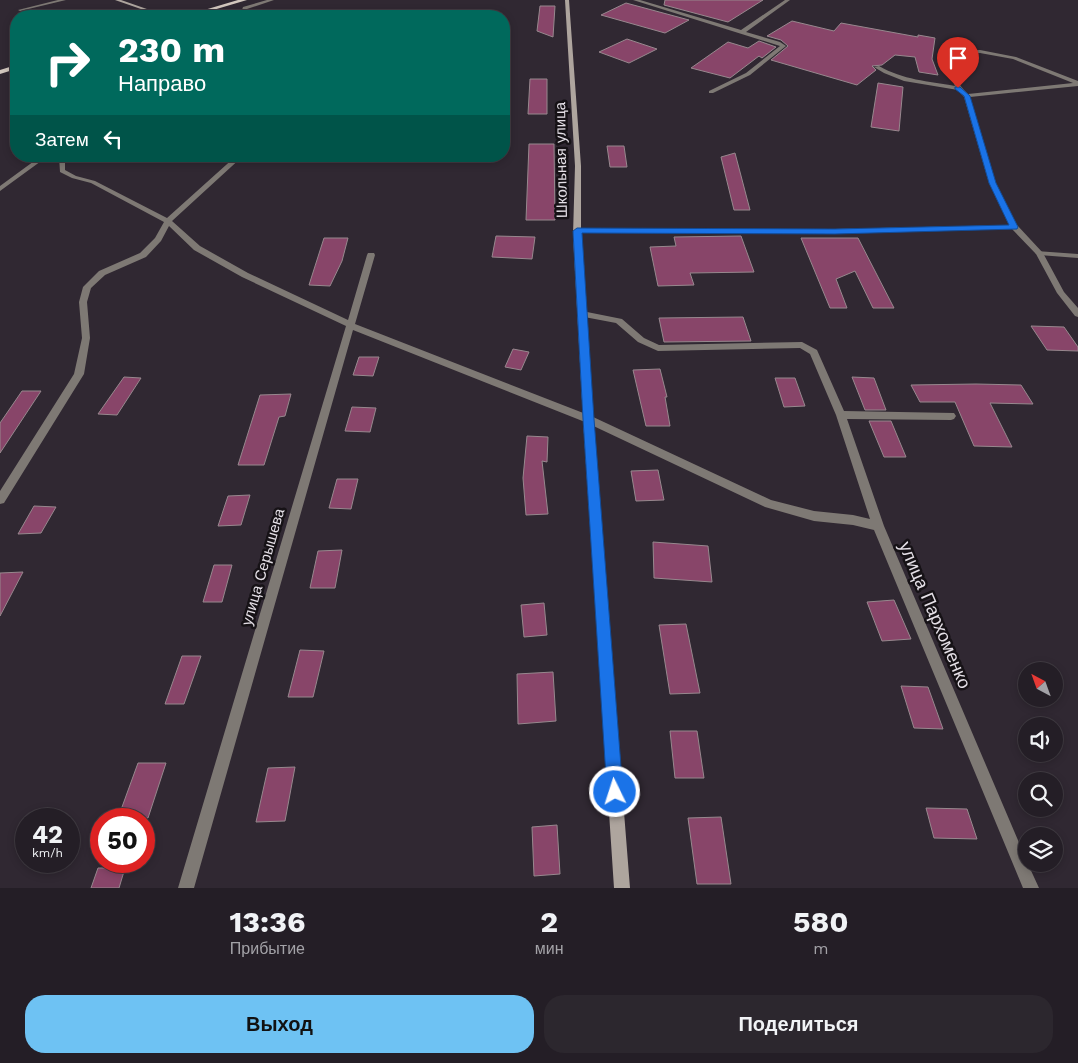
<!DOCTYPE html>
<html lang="ru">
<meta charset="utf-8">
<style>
body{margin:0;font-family:"Work Sans",sans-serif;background:#2c272e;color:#f1f3f6;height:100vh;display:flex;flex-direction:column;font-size:19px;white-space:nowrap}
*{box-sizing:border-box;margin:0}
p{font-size:16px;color:#a3a2a7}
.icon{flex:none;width:28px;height:28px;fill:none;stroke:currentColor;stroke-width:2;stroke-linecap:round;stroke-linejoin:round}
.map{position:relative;height:888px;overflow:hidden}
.details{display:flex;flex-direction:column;background:#241e26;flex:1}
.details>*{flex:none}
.top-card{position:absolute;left:10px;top:10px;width:500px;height:152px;border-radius:20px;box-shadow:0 2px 8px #0003,0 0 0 1px #413c43;background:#00695c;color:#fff;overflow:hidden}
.needle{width:32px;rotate:319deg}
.fabs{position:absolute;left:1018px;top:662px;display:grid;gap:10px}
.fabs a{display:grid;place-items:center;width:45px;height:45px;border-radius:50%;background:#241e26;box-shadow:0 2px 8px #0003,0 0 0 1px #413c43;font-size:25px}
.speed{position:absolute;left:15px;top:808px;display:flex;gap:10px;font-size:25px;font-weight:700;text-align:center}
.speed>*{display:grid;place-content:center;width:65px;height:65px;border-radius:50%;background:#241e26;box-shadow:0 2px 8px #0003,0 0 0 1px #413c43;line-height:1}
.speed small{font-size:12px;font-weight:400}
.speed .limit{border:8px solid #d22;background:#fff;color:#111}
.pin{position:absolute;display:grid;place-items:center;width:42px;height:42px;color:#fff;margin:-51px -21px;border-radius:50% 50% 50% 0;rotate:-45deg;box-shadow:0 0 5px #0007}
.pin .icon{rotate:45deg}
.me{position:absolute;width:55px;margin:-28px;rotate:356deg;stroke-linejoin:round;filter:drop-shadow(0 0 4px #0008)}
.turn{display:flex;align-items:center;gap:18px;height:105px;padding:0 25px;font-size:22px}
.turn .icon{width:65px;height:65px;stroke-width:2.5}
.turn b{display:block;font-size:35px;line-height:42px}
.then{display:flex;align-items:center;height:48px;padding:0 25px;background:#0003;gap:10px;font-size:19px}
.eta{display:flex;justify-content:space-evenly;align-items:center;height:85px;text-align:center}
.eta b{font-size:30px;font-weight:700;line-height:35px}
.action{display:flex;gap:10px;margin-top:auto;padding:10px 25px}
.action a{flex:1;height:58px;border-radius:20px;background:#6ec2f3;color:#111;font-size:20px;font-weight:700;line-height:58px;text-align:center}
.action a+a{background:#2c272e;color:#f1f3f6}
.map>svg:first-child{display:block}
.building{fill:#884569;stroke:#97888e}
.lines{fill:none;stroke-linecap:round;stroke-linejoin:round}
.lane{fill:#7e7974;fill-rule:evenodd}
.street{fill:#7e7974;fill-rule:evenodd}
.secondary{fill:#aea59e;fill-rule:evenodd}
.primary{fill:#d2c7be;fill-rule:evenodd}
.route{fill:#1a73e8;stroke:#114b97}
.labels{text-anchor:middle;stroke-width:5;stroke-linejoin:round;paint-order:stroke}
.street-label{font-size:15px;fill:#e5e0e7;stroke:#161216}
.near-street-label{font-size:18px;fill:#e5e0e7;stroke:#161216}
</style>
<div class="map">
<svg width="1078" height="888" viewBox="0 0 1078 888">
<rect width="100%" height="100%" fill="#302832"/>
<path class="building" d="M 665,0 L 763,0 L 728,22 L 664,5 Z
M 626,3 L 689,20 L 665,33 L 601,15 Z
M 540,6 L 555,6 L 553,37 L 537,31 Z
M 792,21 L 834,31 L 841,23 L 918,37 L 918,35 L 935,38 L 932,59 L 938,75 L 919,72 L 915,57 L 895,55 L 882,65 L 872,66 L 876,70 L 857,85 L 771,60 L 788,46 L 781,40 L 767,36 Z
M 627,39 L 657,49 L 629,63 L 599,52 Z
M 759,41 L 776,47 L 762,58 L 759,56 L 730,78 L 691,68 L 728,42 L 748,48 Z
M 530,79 L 547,79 L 547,114 L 528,114 Z
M 878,83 L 903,87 L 899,131 L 871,127 Z
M 529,144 L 554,144 L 555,220 L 526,220 Z
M 607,146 L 624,146 L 627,167 L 610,167 Z
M 735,153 L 750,210 L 734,210 L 721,157 Z
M 496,236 L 535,237 L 532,259 L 492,257 Z
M 741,236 L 754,272 L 690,273 L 694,285 L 658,286 L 650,247 L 676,246 L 674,237 Z
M 324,238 L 348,238 L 342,261 L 330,286 L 309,285 Z
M 801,238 L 858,238 L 894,308 L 873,308 L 855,271 L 836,279 L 847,308 L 830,308 Z
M 743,317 L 751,341 L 664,342 L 659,318 Z
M 1031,326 L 1064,327 L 1078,347 L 1078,351 L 1047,350 Z
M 513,349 L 529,352 L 521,370 L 505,367 Z
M 359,357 L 379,357 L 373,376 L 353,375 Z
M 660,369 L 667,397 L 665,397 L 670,426 L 646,426 L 633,370 Z
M 124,377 L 141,378 L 117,415 L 98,414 Z
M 852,377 L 874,378 L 886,410 L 865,410 Z
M 775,378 L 795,378 L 805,406 L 784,407 Z
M 976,384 L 1021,385 L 1033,404 L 990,403 L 1012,447 L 974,446 L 955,402 L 920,402 L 911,385 Z
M 22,391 L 41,391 L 0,453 L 0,423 Z
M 291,394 L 285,416 L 279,417 L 264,465 L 238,465 L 260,395 Z
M 352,407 L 376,408 L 370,432 L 345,431 Z
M 869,421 L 891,421 L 906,457 L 884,457 Z
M 527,436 L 548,437 L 547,462 L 542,461 L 548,514 L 526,515 L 523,478 Z
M 658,470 L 664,500 L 636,501 L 631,471 Z
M 337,479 L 358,479 L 351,509 L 329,508 Z
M 250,495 L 241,525 L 218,526 L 228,496 Z
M 34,506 L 56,507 L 41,533 L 18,534 Z
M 653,542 L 708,546 L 712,582 L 654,578 Z
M 342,550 L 335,588 L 310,588 L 318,551 Z
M 214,565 L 232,565 L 222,602 L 203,602 Z
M 23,572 L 0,616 L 0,573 Z
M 894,600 L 911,639 L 882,641 L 867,602 Z
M 544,603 L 547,635 L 524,637 L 521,605 Z
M 686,624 L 700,693 L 670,694 L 659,625 Z
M 300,650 L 324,651 L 313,697 L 288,697 Z
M 182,656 L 201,656 L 184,704 L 165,704 Z
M 553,672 L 556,721 L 518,724 L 517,674 Z
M 901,686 L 928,687 L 943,729 L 914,728 Z
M 670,731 L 697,731 L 704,778 L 675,778 Z
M 138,763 L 166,763 L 148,818 L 118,818 Z
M 295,767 L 285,821 L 256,822 L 268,768 Z
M 926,808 L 967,809 L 977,839 L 934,838 Z
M 721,817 L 731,884 L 697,884 L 688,818 Z
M 557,825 L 560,874 L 534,876 L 532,827 Z
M 98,868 L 125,868 L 119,888 L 91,888 Z"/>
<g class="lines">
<path class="lane" d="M 58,0 L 66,0 L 20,11 L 18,10 Z
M 267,0 L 274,0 L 247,9 L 244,16 L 240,16 L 243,7 Z
M 633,0 L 640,0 L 741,30 L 785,0 L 790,0 L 746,32 L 780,42 L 786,46 L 750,75 L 713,93 L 709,93 L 709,91 L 746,73 L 780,46 Z
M 980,50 L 1016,57 L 1078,81 L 1078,86 L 970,97 L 995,183 L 1018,227 L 1014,229 L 1010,227 L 989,183 L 964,97 L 958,90 L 904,81 L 884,73 L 874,67 L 879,66 C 903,80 928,81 955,86 L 947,69 L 947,57 L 963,51 ZM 980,53 L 1013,59 L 1073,83 L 968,94 C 958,85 952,73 952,59 L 964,54 Z
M 1036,251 L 1078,254 L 1078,258 L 1039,255 L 1035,253 Z
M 582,311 L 622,319 L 644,338 L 659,345 L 802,342 L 817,350 L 844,411 L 954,413 L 956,416 L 954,419 L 951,420 L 847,419 L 884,526 L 1026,859 L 1026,864 L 1028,864 L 1039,888 L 1023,888 L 874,530 L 853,525 L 814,521 L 765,507 L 585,422 L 583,419 L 588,415 L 591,416 L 771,500 L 814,511 L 853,515 L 870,519 L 836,415 L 810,354 L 800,348 L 658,351 L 638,342 L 616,323 L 579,316 L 578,314 Z"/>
<path class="street" d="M 41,156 L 48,156 L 0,191 L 0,186 Z
M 59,156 L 65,156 L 65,170 L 76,176 L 95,181 L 167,218 L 236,156 L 243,156 L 172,221 L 200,246 L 248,273 L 348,320 L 367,255 L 368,253 L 374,253 L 375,255 L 355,324 L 591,416 L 593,419 L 588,423 L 585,422 L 353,330 L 194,888 L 178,888 L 346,326 L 242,277 L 194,250 L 169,226 L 161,241 L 146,257 L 105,275 L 91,288 L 87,302 L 90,338 L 84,374 L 4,503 L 0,504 L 0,491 L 74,374 L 82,338 L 79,302 L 83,287 L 99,271 L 140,253 L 155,238 L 164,222 L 91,183 L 72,178 L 60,172 Z
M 1014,225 L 1017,225 L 1043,253 L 1064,292 L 1078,308 L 1078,317 L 1075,316 L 1057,293 L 1036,254 L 1012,229 L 835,233 L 577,233 L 573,231 L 577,229 L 835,229 Z"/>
<path class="secondary" d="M 115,0 L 121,0 L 167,16 L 161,16 Z
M 565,0 L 569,0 L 581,166 L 581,235 L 593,419 L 630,888 L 614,888 L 583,419 L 573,235 L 575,166 Z"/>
<path class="primary" d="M 238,0 L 247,0 L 193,16 L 184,16 Z
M 16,65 L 16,69 L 0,74 L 0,70 Z"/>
</g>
<path class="route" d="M 955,87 L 960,87 L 970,96 L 996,183 L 1018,227 L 1017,229 L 835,234 L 582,233 L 594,419 L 623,792 L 621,798 L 615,801 L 609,798 L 607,792 L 583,419 L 573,231 L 577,228 L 835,229 L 1009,225 L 989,183 L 964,96 L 955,89 Z"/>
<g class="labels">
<g class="street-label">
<text transform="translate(561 160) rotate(-91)" y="5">Школьная улица</text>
<text transform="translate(263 567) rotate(-74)" y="5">улица Серышева</text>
</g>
<g class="near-street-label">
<text transform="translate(935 615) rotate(67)" y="6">улица Пархоменко</text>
</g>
</g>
</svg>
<div class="fabs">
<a><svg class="needle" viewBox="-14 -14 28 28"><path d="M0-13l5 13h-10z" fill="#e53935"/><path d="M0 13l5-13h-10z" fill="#a3a2a7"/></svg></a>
<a><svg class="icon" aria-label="sound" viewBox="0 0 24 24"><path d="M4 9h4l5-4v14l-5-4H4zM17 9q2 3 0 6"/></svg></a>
<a><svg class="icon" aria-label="search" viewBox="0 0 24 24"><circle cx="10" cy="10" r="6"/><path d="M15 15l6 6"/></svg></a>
<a><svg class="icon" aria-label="layers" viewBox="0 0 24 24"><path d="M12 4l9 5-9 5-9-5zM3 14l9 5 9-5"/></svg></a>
</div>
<div class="speed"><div>42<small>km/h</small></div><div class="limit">50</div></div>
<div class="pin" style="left:958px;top:88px;background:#d93025"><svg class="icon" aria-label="arrive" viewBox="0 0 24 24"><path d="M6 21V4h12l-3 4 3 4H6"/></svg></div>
<svg class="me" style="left:615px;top:792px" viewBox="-20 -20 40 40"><circle r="17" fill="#1a73e8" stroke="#fff" stroke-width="3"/><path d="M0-11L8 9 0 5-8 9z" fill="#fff"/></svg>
<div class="top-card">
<div class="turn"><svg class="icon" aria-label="right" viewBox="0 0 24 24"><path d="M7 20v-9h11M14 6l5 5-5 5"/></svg><div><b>230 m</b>Направо</div></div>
<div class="then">Затем<svg class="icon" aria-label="left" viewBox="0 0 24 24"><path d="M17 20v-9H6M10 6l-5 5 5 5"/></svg></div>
</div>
</div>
<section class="details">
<div class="eta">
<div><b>13:36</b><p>Прибытие</p></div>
<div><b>2</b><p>мин</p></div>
<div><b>580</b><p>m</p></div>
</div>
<div class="action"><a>Выход</a><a>Поделиться</a></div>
</section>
